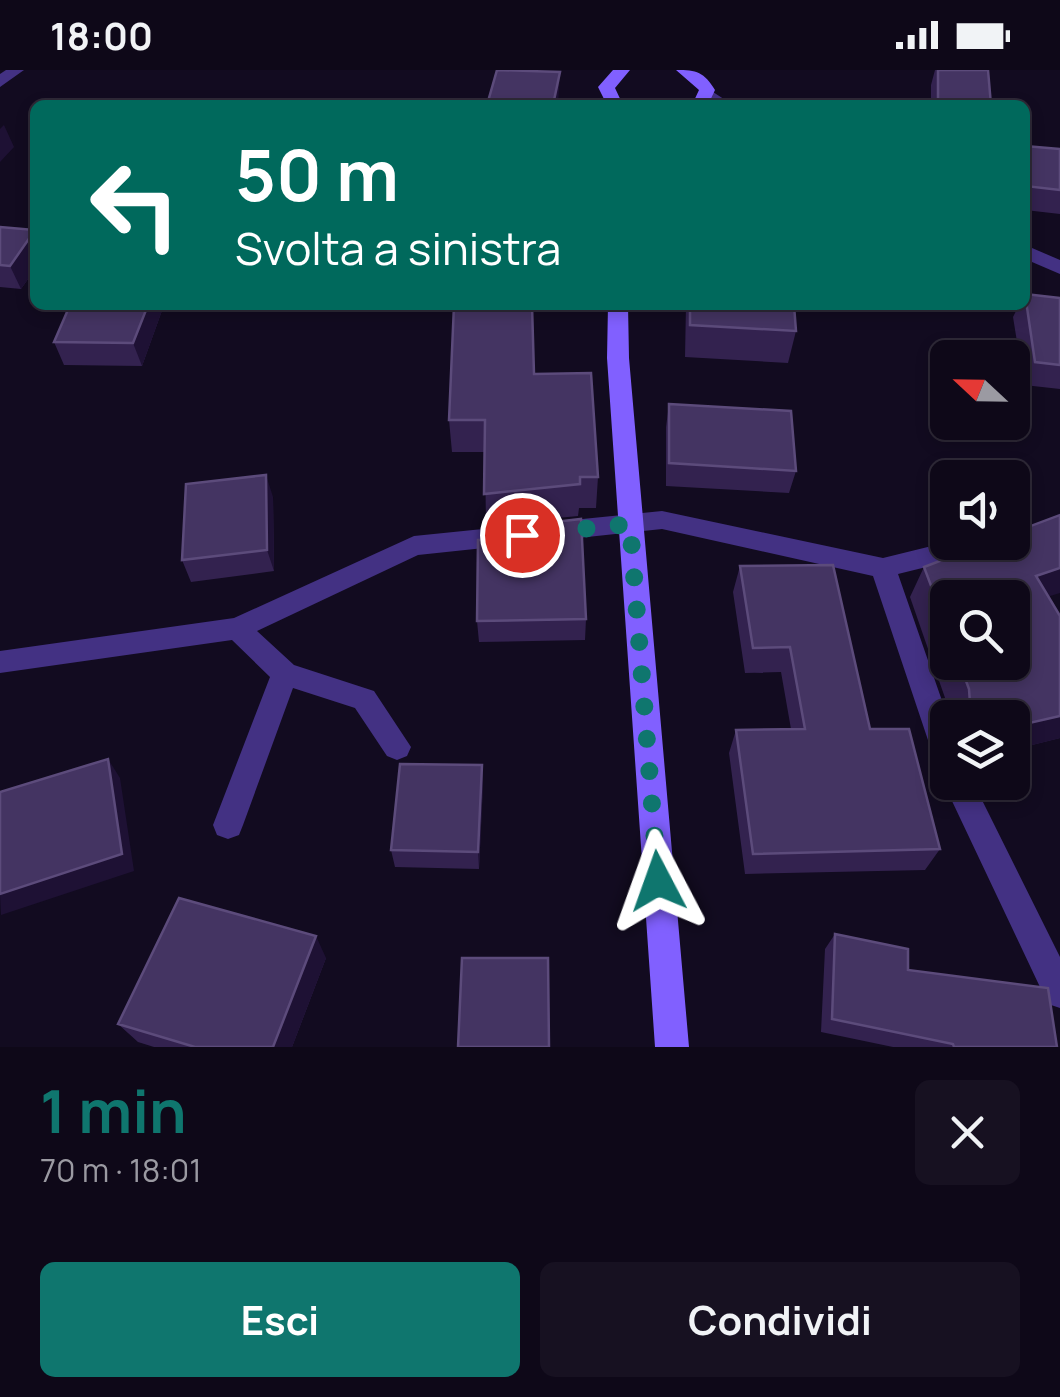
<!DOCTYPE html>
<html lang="it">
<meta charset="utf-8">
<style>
body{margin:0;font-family:Manrope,sans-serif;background:#171121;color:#f1f3f6;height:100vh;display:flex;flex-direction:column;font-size:38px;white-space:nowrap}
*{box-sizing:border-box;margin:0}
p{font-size:32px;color:#9b9aa2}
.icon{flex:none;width:55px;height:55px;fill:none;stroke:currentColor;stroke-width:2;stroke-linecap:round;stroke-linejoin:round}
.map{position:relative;height:977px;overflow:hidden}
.side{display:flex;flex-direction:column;background:#0e0818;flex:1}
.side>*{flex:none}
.banner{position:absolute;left:30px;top:30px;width:1000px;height:210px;border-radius:15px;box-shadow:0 5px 15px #0003,0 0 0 2px #2e2937;background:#00695c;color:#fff;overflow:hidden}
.needle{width:65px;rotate:292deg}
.tools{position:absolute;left:930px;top:270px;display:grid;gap:20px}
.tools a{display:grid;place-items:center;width:100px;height:100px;border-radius:15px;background:#0e0818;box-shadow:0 5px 15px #0003,0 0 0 2px #2e2937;font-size:50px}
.pin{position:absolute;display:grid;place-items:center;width:85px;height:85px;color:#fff;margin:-42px;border:5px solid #fff;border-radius:50%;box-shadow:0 2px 10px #0007}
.me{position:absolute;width:110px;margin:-55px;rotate:356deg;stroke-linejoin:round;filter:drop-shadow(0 0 8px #0008)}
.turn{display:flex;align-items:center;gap:35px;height:210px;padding:0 40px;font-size:45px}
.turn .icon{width:130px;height:130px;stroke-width:2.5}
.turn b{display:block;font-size:70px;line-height:85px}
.round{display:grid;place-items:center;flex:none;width:105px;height:105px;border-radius:15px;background:#171121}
.overview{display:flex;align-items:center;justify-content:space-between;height:170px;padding:0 40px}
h1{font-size:60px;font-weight:700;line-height:75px;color:#0f766e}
.action{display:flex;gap:20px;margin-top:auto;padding:20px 40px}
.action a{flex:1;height:115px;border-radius:15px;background:#0f766e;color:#fff;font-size:40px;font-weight:700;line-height:115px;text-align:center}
.action a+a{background:#171121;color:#f1f3f6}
.status{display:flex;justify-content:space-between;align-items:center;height:70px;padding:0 50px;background:#0e0818;direction:ltr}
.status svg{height:28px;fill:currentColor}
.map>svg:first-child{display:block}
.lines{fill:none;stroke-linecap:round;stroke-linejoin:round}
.minor{fill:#433183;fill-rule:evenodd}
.tertiary{fill:#433183;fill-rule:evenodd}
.secondary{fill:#8160ff;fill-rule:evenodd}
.wall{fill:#33224f;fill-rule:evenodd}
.shaded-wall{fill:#1e1134}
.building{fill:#443462;stroke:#5c4b7b;stroke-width:2.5}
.route{stroke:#0f766e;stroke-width:18;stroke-dasharray:0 32.4}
</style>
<div class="status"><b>18:00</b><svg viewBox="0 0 49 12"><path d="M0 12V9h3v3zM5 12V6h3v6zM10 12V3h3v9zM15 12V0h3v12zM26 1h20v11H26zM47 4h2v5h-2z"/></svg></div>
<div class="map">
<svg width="1060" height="977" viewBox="0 0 1060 977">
<rect width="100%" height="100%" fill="#120b20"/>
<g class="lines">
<path class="minor" d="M 6,0 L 24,0 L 0,17 L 0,4 Z
M 662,441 L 883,488 L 948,472 L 999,472 L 987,482 L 898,504 L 948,648 L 948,701 L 938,697 L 934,688 L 873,506 L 662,459 L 418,485 L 257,561 L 294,595 L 374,621 L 411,677 L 407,686 L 397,690 L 387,686 L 355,638 L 293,618 L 243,755 L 239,765 L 228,769 L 217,765 L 213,755 L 270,607 L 232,570 L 0,603 L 0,581 L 234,548 L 414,466 Z
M 948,703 L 948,712 L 973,712 L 1060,887 L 1060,938 L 1048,934 L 943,712 Z"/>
<path class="tertiary" d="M 701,22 L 713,22 L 733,35 L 712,35 L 701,30 Z
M 1025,175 L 1060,190 L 1060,204 L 1025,189 Z"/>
<path class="secondary" d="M 613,0 L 630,0 L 615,18 L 623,35 L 607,35 L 598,17 Z
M 676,0 C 697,0 704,2 715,20 L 708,35 L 692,35 L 699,20 Z
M 608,235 L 628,235 L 629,288 L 689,977 L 655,977 L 607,288 Z"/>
</g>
<path class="wall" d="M 935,0 L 988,0 L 991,35 L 931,35 L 931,15 Z
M 1025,76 L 1060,79 L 1060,144 L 1025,140 Z
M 0,157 L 35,160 L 35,199 L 21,219 L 0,217 Z
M 1060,228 L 1060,319 L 1024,315 L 1013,247 L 1019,235 Z
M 70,235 L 164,235 L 142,296 L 64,295 L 54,272 Z
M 686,235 L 794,235 L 796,261 L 788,293 L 685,287 Z
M 534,304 L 598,407 L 596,438 L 579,438 L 578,446 L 486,455 L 485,382 L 452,382 L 449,350 Z
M 669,334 L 796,401 L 789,423 L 666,416 L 666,357 Z
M 273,427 L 274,501 L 191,512 L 182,490 Z
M 740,496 L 870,659 L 940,779 L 925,800 L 745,804 L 729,683 L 736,660 L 791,659 L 781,602 L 745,603 L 733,522 Z
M 924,497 L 1048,526 L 1060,546 L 1060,668 L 1012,680 L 1012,648 L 952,648 L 910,527 ZM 948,528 L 1012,592 L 948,592 Z
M 586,549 L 585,570 L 479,572 L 477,551 Z
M 482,695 L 483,714 L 479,799 L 395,797 L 391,780 Z
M 835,864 L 908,900 L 1057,977 L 893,977 L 821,962 L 825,879 Z
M 326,888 L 292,977 L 154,977 L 138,972 L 118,954 Z"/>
<path class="shaded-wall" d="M 560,2 L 558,35 L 553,35 Z
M 4,55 L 14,77 L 0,92 L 0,59 Z
M 35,161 L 35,199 L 21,219 L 10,196 Z
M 148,235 L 164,235 L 142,296 L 133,273 Z
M 266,405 L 273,427 L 274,501 L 267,480 Z
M 1060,498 L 1060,523 L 1017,536 L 1036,506 Z
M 1060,646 L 1060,668 L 1012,680 L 1012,657 Z
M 108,689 L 120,708 L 134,801 L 1,845 L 0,824 Z
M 482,695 L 483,714 L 479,799 L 478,782 Z
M 316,866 L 326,888 L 292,977 L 273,977 Z"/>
<path class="building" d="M 497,0 L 560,2 L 553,35 L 487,35 Z
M 938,0 L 988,0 L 991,35 L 938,30 Z
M 1025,76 L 1060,79 L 1060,120 L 1025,116 Z
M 0,157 L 35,160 L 10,196 L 0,195 Z
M 1025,224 L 1060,228 L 1060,295 L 1035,292 Z
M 70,235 L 148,235 L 133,273 L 54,272 Z
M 454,235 L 532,235 L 534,304 L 591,303 L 598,407 L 580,407 L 580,414 L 484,424 L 485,350 L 449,350 Z
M 690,235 L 794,235 L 796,261 L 690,255 Z
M 669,334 L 791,341 L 796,401 L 669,393 Z
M 266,405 L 267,480 L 182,490 L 186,414 Z
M 1060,445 L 1060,498 L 1036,506 L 1060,546 L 1060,646 L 1012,657 L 1012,648 L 971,648 L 969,619 L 959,592 L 1012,592 L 1012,528 L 948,528 L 948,561 L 924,497 L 989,472 L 1012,472 L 1012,463 Z
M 581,449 L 586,549 L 477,551 L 478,470 L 484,470 L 484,460 Z
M 833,495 L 870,659 L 909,659 L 940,779 L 753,784 L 736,660 L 805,659 L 790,577 L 753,578 L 740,496 Z
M 108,689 L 122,784 L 0,824 L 0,722 Z
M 400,694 L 482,695 L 478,782 L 391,780 Z
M 179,828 L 316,866 L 273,977 L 195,977 L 118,954 Z
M 835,864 L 908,879 L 908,900 L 1048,918 L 1057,977 L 954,977 L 953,974 L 832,949 Z
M 462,888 L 548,888 L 549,977 L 458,977 Z"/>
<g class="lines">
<path class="route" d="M 522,465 L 630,454 L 658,811"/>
</g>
</svg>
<div class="tools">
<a><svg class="needle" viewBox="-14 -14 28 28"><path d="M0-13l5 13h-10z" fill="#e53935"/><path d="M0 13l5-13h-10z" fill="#9b9aa2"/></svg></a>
<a><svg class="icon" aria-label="sound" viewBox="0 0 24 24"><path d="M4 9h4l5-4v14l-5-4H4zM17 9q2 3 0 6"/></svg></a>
<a><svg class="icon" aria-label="search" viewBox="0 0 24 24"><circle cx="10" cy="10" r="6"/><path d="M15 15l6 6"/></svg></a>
<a><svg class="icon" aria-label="layers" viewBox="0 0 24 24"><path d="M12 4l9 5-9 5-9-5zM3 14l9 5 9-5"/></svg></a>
</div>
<div class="pin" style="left:522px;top:465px;background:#d93025"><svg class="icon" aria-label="arrive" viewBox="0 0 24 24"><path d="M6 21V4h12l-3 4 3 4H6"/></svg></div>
<svg class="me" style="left:658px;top:811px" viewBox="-20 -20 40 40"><path d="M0-17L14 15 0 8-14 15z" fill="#0f766e" stroke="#fff" stroke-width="4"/></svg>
<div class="banner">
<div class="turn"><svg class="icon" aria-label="left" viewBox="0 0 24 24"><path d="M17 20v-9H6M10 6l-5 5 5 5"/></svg><div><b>50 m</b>Svolta a sinistra</div></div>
</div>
</div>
<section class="side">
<div class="overview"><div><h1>1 min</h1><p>70 m · 18:01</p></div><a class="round"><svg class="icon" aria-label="close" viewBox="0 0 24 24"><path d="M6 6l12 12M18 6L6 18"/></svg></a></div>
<div class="action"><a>Esci</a><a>Condividi</a></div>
</section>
